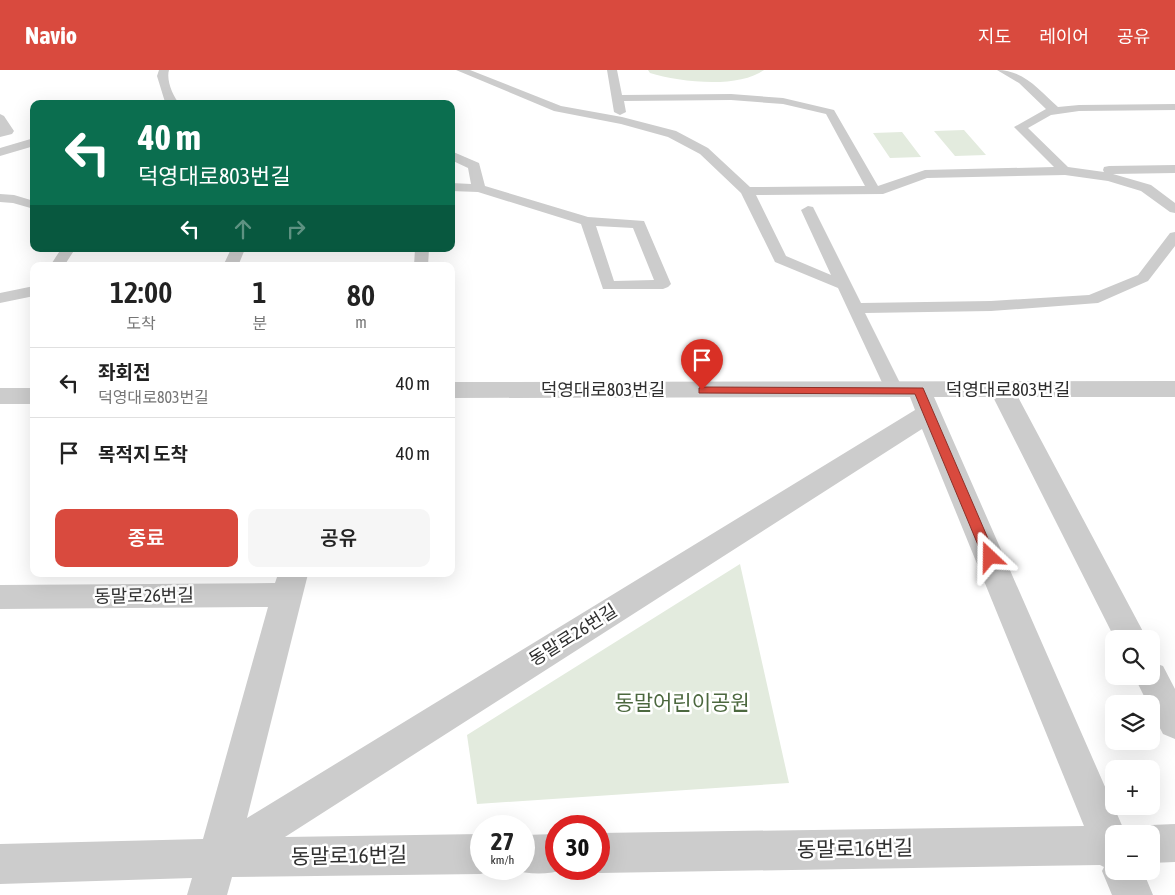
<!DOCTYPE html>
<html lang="ko">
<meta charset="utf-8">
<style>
body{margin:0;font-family:"Asap Condensed","Noto Sans KR",sans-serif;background:#f6f6f6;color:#222;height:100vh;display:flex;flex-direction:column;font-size:19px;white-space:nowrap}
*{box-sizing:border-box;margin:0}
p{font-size:16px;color:#767676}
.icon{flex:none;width:28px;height:28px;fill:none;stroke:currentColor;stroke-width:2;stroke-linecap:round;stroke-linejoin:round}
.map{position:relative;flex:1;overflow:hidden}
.side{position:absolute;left:30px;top:192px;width:425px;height:315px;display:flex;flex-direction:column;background:#fff;border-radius:10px;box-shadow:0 5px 20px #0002}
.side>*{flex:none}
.hud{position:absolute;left:30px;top:30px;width:425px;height:152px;border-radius:10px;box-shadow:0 5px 20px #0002;background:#0b6e4f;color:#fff;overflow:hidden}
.fabs{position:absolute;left:1105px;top:560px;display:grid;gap:10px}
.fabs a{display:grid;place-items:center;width:55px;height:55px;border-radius:10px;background:#fff;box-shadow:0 5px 20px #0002;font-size:25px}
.speed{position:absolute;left:470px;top:745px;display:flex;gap:10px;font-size:25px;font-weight:700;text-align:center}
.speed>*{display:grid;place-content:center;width:65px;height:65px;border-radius:50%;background:#fff;box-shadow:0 5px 20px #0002;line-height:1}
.speed small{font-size:12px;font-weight:400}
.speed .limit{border:8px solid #d22;background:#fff;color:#111}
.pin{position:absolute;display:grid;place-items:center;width:42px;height:42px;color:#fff;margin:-51px -21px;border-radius:50% 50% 50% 0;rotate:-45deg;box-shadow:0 0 5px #0007}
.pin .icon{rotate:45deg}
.me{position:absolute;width:55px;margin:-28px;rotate:337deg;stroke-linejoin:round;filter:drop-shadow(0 0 4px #0008)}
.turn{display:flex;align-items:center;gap:18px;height:105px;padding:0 25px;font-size:22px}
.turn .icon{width:65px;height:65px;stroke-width:2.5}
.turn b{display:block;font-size:35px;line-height:42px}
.lanes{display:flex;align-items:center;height:48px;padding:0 25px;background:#0003;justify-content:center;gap:25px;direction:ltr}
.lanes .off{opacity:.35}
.eta{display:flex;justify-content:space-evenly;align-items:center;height:85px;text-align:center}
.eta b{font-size:30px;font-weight:600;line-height:35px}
.action{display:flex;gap:10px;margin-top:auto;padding:10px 25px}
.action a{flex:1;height:58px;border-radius:10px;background:#d94a3e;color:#fff;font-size:20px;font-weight:600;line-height:58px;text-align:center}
.action a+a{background:#f6f6f6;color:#222}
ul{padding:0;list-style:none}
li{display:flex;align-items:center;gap:15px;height:70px;padding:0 25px;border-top:1px solid #e0e0e0}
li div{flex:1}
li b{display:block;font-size:19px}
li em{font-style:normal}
header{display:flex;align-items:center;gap:30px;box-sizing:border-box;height:70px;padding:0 25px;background:#d94a3e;color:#fff}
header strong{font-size:24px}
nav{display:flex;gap:28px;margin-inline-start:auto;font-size:18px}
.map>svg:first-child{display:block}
.green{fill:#e3ebde}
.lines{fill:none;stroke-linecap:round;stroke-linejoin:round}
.service{fill:#ccc;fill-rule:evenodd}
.minor{fill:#ccc;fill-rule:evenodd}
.route{fill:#d94a3e;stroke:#8d3028}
.labels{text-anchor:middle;stroke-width:5;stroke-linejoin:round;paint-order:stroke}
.street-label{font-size:18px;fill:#2f2f2f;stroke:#fff}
.near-park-label{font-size:21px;fill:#4c683f;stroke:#fff}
.near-street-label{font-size:21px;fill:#2f2f2f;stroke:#fff}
</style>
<header>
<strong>Navio</strong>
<nav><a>지도</a><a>레이어</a><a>공유</a></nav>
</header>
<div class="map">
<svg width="1175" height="825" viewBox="0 0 1175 825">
<rect width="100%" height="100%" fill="#fff"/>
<path class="green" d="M 648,0 L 764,0 C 738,19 679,12 650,3 Z
M 964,60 L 986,85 L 955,86 L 934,61 Z
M 902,62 L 921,87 L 890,88 L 873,63 Z
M 740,494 L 789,713 L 477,734 L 467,665 Z"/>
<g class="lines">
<path class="service" d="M 159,0 L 169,0 C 166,10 173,27 180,34 L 167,34 L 165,32 L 157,6 Z
M 456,0 L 470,0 L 561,36 L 622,47 L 676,61 L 708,78 L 750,117 L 865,116 L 826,44 L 783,34 L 731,30 L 624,31 L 626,42 L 620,45 L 614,42 L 607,0 L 617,0 L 622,25 L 731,24 L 783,28 L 834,40 L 878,116 L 925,100 L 1054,97 L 1014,57 L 1046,39 L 1019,13 L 997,0 C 1024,0 1039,20 1058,37 L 1079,35 L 1175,34 L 1175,40 L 1079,41 L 1051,45 L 1028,58 L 1068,97 L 1104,102 L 1103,100 L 1104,97 L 1109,96 L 1175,95 L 1175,103 L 1113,104 L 1151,115 L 1175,133 L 1175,143 L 1170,142 L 1141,121 L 1108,111 L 1065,105 L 927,108 L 883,124 L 756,125 L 786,186 L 831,205 L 801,140 L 808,136 L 813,137 L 861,233 L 991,231 L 1089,225 L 1138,205 L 1170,163 L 1175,162 L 1175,176 L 1148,211 L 1098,233 L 991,241 L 865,243 L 904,321 L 901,325 L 895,327 L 889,325 L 886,321 L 838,218 L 775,192 L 741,123 L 700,84 L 668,67 L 621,54 L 554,41 Z
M 0,44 L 4,46 L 14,61 L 12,64 L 0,67 Z
M 34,68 L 34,76 L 0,86 L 0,78 Z
M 451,81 L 479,93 L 485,116 L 588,147 L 644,151 L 671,214 L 668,217 L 663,219 L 603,219 L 581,154 L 478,122 L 451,121 L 451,113 L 471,114 L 468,98 L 451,90 ZM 596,156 L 633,158 L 654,210 L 614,211 Z
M 0,124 L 14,125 L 34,131 L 34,139 L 13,133 L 0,132 Z
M 61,179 L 75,179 L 64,196 L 50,196 Z
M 231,179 L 245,179 L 238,196 L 223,196 Z
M 415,179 L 429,179 L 428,196 L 414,196 Z
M 34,216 L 34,226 L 0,233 L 0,223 Z"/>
<path class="minor" d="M 1175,311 L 1175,327 L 1018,327 L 1147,569 L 1115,569 L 993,327 L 934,327 L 1124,760 L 1129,764 L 1114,764 L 1114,801 L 1143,801 L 1153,825 L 1112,825 L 1102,801 L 1104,797 L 1100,795 L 599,803 L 590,799 L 599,799 L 599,763 L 1084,756 L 922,359 L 285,767 L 481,764 L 481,799 L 493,799 L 481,804 L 232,807 L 227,825 L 187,825 L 192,808 L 0,814 L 0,774 L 203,769 L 268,537 L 0,539 L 0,515 L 275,513 L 278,504 L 308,504 L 247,748 L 915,340 L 910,327 L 451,328 L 451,312 Z
M 0,318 L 34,318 L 34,334 L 0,334 Z
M 1151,592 L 1163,596 L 1175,619 L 1175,669 L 1163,664 L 1151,641 L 1151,634 L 1148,634 L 1134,606 L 1151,606 Z
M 1175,754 L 1175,792 L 1151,793 L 1151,764 L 1136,764 L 1137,760 L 1151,755 Z
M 556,764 L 556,799 L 565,799 C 549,805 528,805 512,799 L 524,799 L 524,765 Z"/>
</g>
<path class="route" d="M 702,317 L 923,318 L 996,487 L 994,490 L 985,490 L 983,487 L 915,324 L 699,323 L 699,318 Z"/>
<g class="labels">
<g class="street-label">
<text x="603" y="326">덕영대로803번길</text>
<text x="1008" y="326">덕영대로803번길</text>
<text transform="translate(144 526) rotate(-1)" y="6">동말로26번길</text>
<text transform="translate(573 565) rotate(-32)" y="6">동말로26번길</text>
</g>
<g class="near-park-label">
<text x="682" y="640">동말어린이공원</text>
</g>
<g class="near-street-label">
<text transform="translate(855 779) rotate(-1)" y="7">동말로16번길</text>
<text transform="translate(349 786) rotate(-1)" y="7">동말로16번길</text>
</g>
</g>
</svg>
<div class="fabs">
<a><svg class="icon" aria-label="search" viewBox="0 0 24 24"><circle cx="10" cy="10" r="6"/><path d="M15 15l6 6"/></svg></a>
<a><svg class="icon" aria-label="layers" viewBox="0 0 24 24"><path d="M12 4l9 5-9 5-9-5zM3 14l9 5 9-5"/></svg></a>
<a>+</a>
<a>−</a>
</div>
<div class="speed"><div>27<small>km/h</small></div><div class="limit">30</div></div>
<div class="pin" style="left:702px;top:320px;background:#d93025"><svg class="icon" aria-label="arrive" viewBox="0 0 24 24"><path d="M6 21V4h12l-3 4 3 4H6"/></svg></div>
<svg class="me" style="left:990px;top:487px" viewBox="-20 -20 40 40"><path d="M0-17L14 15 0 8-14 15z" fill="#d94a3e" stroke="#fff" stroke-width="4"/></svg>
<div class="hud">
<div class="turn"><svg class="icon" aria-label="left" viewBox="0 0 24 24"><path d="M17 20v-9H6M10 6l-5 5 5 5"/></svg><div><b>40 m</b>덕영대로803번길</div></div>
<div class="lanes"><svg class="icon" aria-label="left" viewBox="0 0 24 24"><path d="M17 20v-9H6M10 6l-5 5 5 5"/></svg><svg class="icon off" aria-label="ahead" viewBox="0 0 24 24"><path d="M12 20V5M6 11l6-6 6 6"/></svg><svg class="icon off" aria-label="right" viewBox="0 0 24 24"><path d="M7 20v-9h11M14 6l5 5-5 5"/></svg></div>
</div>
<section class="side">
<div class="eta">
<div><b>12:00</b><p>도착</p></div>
<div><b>1</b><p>분</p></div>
<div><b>80</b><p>m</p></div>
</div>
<ul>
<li><svg class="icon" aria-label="left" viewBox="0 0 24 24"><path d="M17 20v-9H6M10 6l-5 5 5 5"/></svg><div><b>좌회전</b><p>덕영대로803번길</p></div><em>40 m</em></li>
<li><svg class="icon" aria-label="arrive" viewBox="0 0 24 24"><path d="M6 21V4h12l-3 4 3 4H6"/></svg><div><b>목적지 도착</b></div><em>40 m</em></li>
</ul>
<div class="action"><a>종료</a><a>공유</a></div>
</section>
</div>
